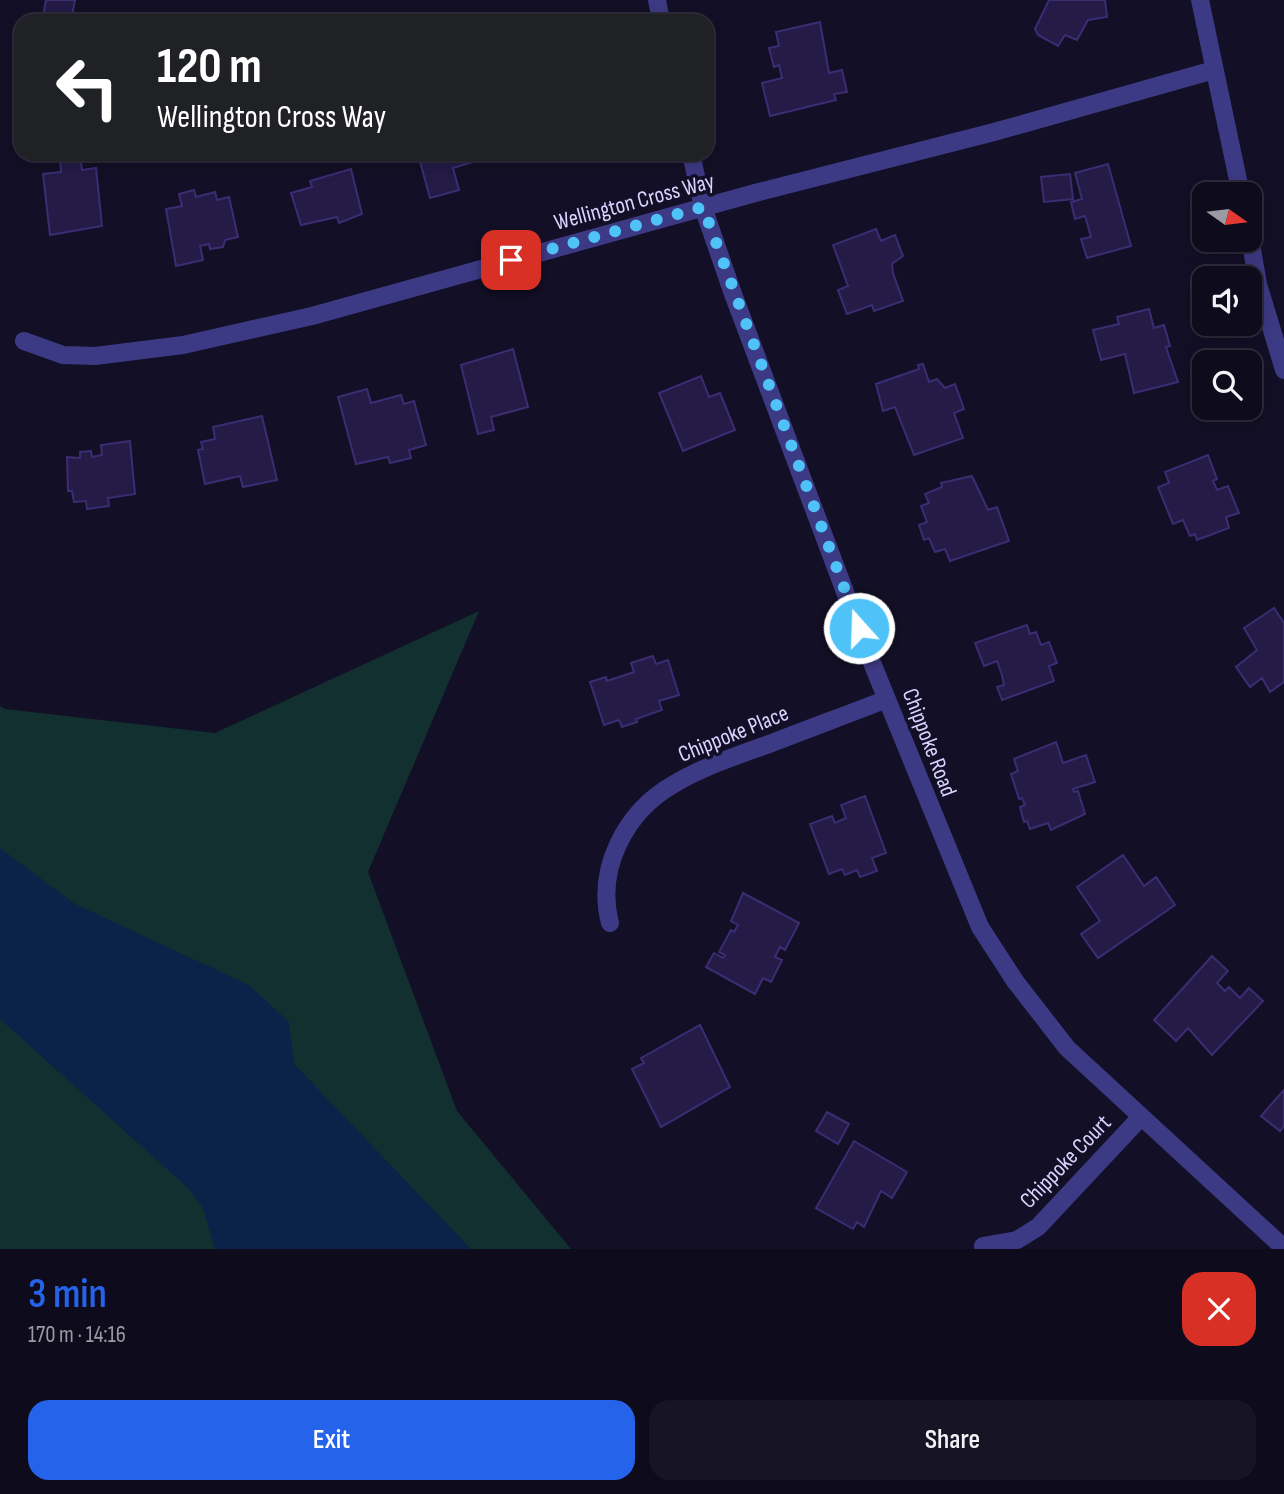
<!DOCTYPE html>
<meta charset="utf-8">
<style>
body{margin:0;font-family:"Sofia Sans Condensed",sans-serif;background:#171425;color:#f1f3f6;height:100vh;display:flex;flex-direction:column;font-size:26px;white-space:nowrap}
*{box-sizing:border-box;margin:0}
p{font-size:23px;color:#9b9ba3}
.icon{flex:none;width:38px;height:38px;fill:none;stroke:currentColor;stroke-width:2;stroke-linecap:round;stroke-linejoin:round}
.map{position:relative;height:1249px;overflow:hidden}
.drawer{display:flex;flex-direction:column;background:#0e0b1c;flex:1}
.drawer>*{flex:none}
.guide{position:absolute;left:14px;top:14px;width:700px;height:147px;border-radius:21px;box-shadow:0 4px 18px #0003,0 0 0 2px #2e2b3b;background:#202124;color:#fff;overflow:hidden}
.needle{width:46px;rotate:104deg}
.buttons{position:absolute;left:1192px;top:182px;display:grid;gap:14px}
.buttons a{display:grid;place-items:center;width:70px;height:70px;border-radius:14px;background:#0e0b1c;box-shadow:0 4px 18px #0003,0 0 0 2px #2e2b3b;font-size:35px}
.pin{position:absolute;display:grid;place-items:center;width:60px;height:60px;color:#fff;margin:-30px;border-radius:14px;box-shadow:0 4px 10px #0006}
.me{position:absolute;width:77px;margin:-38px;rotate:340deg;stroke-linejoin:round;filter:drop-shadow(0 0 5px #0008)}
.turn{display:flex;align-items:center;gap:24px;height:147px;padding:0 28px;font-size:32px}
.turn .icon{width:91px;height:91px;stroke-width:2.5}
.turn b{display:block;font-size:49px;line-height:60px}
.round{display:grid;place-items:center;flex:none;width:74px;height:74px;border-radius:21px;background:#171425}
.head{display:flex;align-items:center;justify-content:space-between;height:119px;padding:0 28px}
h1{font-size:42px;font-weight:600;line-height:52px;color:#2563eb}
.action{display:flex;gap:14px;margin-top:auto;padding:14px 28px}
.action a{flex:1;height:80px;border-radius:21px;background:#2563eb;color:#fff;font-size:28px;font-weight:600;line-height:80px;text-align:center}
.action a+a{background:#171425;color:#f1f3f6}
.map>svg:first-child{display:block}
.green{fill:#12302f}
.water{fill:#0c2248}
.building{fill:#241b47;stroke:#3b2d73;stroke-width:2}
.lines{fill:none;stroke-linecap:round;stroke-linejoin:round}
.minor{stroke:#3d3a85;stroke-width:18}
.route{stroke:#4fc3f7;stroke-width:12;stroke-dasharray:0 21.6}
.labels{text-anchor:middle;stroke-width:7;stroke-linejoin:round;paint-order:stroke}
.street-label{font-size:23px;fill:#d9d4ff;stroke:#130f26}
</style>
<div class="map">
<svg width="1284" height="1249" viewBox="0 0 1284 1249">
<rect width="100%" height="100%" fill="#130f26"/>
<path class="green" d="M 479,611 L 368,872 L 457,1111 L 571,1249 L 0,1249 L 0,706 L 5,709 L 215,733 Z"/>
<path class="water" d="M 0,848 L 75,904 L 249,985 L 289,1022 L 294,1064 L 471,1249 L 215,1249 L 203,1208 L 188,1188 L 0,1019 Z"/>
<path class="building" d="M 46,0 L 75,0 L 71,21 L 43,16 Z
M 1049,0 L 1105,0 L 1107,17 L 1088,20 L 1077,40 L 1065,35 L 1058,46 L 1038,35 L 1035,29 Z
M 820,22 L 829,73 L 842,70 L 847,92 L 834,94 L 836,100 L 770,116 L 762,83 L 782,78 L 779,65 L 774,67 L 769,48 L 779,46 L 776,32 Z
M 418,154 L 485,154 L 486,158 L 453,168 L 459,190 L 430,198 Z
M 557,154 L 585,154 L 585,155 L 559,162 Z
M 80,156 L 82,170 L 96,168 L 102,226 L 50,235 L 43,174 L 61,172 L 60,158 Z
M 1108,164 L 1131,246 L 1087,258 L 1081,239 L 1091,237 L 1085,216 L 1075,219 L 1071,202 L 1082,199 L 1075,173 Z
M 351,169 L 362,214 L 339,223 L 337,217 L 301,225 L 291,193 L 312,187 L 310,181 Z
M 1070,174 L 1073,199 L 1044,202 L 1041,177 Z
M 194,190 L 196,197 L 215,192 L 217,200 L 229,197 L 238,237 L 225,240 L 223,247 L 210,249 L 209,244 L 200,246 L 203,260 L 176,266 L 166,209 L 182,206 L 179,194 Z
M 876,229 L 881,241 L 895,235 L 903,256 L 892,264 L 893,273 L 903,301 L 874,311 L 872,305 L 847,314 L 838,290 L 848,286 L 833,245 Z
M 1149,309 L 1154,328 L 1164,325 L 1170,346 L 1166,347 L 1178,382 L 1134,393 L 1125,354 L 1101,360 L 1093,330 L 1119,324 L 1117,317 Z
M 513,349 L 528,407 L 491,417 L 494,430 L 478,434 L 461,365 Z
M 923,364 L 929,382 L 937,379 L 945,388 L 955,384 L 964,409 L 954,413 L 963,438 L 914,455 L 895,407 L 883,411 L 876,384 L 919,369 L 918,365 Z
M 701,376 L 709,397 L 720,393 L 735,430 L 683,451 L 659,393 Z
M 367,389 L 371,403 L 401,395 L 404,404 L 414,401 L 426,445 L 409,450 L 411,458 L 390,463 L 388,457 L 356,464 L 338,397 Z
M 262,416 L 277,480 L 243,487 L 240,476 L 205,484 L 198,450 L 203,449 L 201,442 L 215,439 L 213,427 Z
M 130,441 L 135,494 L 108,498 L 109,506 L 87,509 L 86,501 L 74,502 L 72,491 L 68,491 L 67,457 L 80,458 L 80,452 L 91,451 L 92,457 L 102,455 L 101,445 Z
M 1208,455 L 1217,479 L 1213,481 L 1217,490 L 1228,486 L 1239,513 L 1226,517 L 1229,528 L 1197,540 L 1195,534 L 1190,536 L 1183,520 L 1173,524 L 1158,487 L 1169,483 L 1165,472 Z
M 972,476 L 988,510 L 997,507 L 1009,541 L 950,561 L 945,549 L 935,552 L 929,538 L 924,540 L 919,525 L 927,522 L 921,506 L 929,503 L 925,494 L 942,487 L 941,483 Z
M 1274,608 L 1284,623 L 1284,682 L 1270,692 L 1262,678 L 1250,687 L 1236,667 L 1257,650 L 1244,628 Z
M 1027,625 L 1030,634 L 1036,632 L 1041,645 L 1049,642 L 1057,663 L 1049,666 L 1054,681 L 1002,700 L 997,687 L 1004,685 L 1002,675 L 997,661 L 984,666 L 975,643 Z
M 653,656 L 656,664 L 668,660 L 679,695 L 659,701 L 662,710 L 636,719 L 637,722 L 622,727 L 619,720 L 604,725 L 590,682 L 606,677 L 607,681 L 634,672 L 631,663 Z
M 1056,742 L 1063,763 L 1086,755 L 1095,782 L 1073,789 L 1074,792 L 1078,791 L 1085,814 L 1051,830 L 1048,823 L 1030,829 L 1027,821 L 1024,822 L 1020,807 L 1025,805 L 1022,798 L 1019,799 L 1011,774 L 1018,771 L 1014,759 Z
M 865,796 L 886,853 L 872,858 L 877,871 L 860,877 L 857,870 L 845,875 L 842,869 L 829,874 L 810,824 L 832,816 L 835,823 L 846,818 L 841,805 Z
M 1123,855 L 1144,886 L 1156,877 L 1175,905 L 1098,958 L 1081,934 L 1100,921 L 1077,887 Z
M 743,893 L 799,923 L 785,950 L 780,947 L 775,957 L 782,960 L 771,982 L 763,978 L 755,994 L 706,967 L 714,953 L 723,958 L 725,955 L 719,952 L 731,930 L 734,932 L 738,925 L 731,921 Z
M 1212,956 L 1228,971 L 1217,983 L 1225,991 L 1229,987 L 1240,998 L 1249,988 L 1263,1001 L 1212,1055 L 1188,1028 L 1176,1041 L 1154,1020 Z
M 700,1025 L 730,1087 L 661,1127 L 632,1069 L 644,1063 L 641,1058 Z
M 1284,1090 L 1284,1126 L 1280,1131 L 1261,1116 Z
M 827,1112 L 849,1124 L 838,1144 L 816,1131 Z
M 854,1141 L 907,1172 L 892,1198 L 881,1191 L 864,1227 L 857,1222 L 853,1229 L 816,1208 Z"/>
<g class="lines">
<path class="minor" d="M 657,0 L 661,21
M 1200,0 L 1241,194
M 691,154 L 703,207 L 733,294 L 868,653 L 980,927 L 1015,981 L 1067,1048 L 1284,1248
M 1250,238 L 1258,284 L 1284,370
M 24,341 L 63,355 L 95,356 L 183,345 L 312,316 L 755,193 L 994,132 L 1214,70
M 610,923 C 596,869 625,812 674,784 C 704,766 739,755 772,743 C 810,728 849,714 887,699
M 983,1246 L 1017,1240 L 1038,1227 L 1140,1118"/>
</g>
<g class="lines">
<path class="route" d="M 511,260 L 703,207 L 859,628"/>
</g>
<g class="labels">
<g class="street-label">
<text transform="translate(634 201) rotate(-15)" y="8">Wellington Cross Way</text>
<text transform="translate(733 733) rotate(-22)" y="8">Chippoke Place</text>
<text transform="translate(930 742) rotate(69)" y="8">Chippoke Road</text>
<text transform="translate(1065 1161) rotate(-46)" y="8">Chippoke Court</text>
</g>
</g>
</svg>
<div class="buttons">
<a><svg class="needle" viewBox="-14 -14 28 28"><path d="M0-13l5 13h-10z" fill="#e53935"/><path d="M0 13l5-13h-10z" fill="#9b9ba3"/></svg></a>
<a><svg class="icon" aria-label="sound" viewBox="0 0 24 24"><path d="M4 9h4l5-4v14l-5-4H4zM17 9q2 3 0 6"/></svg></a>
<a><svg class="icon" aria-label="search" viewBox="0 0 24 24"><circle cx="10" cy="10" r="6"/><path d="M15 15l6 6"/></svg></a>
</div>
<div class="pin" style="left:511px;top:260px;background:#d93025"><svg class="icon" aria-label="arrive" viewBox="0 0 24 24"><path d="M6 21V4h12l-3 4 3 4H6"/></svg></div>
<svg class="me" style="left:859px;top:628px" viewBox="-20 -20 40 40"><circle r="17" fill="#4fc3f7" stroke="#fff" stroke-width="3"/><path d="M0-11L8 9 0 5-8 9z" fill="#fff"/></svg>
<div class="guide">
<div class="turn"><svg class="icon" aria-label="left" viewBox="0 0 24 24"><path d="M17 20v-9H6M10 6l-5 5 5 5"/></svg><div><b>120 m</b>Wellington Cross Way</div></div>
</div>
</div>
<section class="drawer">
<div class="head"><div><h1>3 min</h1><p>170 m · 14:16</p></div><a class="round" style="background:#d93025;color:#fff"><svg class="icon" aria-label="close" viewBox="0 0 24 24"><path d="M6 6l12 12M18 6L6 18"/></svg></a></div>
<div class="action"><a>Exit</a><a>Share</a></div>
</section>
